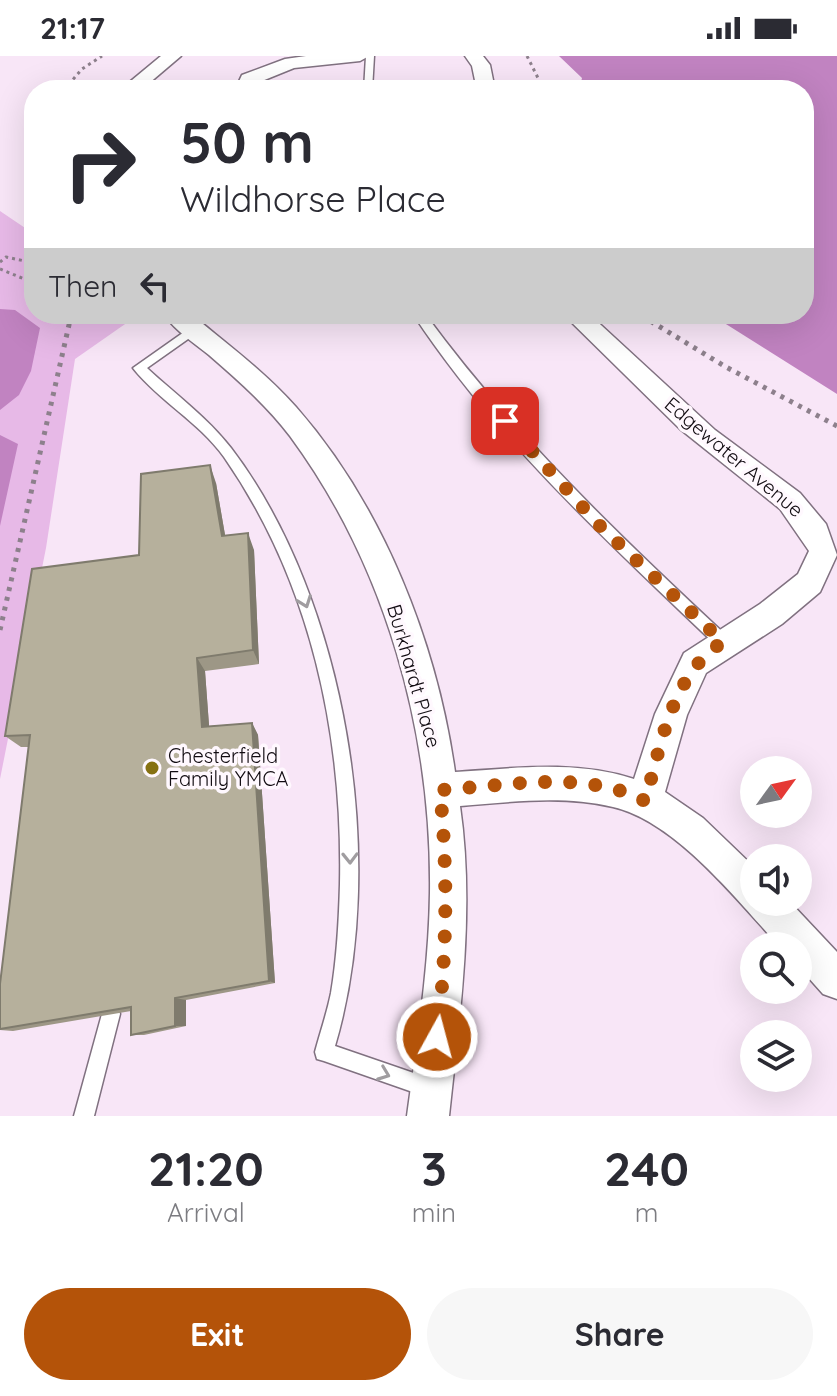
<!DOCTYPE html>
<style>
body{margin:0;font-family:Quicksand,sans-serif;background:#f7f7f7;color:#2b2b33;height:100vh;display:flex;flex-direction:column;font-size:30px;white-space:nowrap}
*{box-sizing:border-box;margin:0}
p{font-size:26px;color:#7c7c81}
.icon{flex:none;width:44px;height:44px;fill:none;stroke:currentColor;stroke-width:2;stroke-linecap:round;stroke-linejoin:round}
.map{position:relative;height:1060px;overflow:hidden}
.details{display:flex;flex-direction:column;background:#fff;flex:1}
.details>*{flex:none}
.hud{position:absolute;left:24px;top:24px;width:790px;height:244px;border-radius:32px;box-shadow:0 8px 32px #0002;background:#fff;color:#2b2b33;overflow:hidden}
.needle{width:52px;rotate:57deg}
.fabs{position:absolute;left:740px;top:700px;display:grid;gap:16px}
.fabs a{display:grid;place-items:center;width:72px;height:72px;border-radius:50%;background:#fff;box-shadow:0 8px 32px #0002;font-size:40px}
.pin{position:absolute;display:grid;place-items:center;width:68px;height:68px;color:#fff;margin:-34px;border-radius:16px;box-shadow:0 4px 12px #0006}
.me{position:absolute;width:88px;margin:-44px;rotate:7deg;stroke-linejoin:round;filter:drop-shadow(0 0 6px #0008)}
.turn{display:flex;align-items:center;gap:28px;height:168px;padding:0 24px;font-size:36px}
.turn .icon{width:104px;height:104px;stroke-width:2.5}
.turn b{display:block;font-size:56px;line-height:68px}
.then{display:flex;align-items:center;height:76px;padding:0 24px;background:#0003;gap:16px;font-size:30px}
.eta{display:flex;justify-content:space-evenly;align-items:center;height:136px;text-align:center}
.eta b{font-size:48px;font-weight:700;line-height:56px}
.primary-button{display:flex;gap:16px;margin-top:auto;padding:16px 24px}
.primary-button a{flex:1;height:92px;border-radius:48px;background:#b45309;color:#fff;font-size:32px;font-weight:700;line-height:92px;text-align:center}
.primary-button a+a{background:#f7f7f7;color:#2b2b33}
.status{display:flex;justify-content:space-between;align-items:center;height:56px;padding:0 40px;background:#fff;direction:ltr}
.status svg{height:22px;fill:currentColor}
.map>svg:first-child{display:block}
.green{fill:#e7b9e7}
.water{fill:#c183c1}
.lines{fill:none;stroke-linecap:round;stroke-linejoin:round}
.lane-casing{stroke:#807180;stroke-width:3}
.street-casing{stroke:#807180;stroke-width:3}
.path-far1{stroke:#8d808c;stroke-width:3;stroke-dasharray:3 4;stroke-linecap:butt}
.path{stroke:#8d808c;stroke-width:5;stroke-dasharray:4 6;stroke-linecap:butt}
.lane{fill:#fff;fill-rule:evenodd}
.street{fill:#fff;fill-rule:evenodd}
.wall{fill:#9d9786}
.shaded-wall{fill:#7f7b6d}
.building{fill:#b6b09c;stroke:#7f7b6d;stroke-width:2}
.oneway{stroke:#a09da0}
.route{stroke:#b45309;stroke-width:14;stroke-dasharray:0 25.2}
.poi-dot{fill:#867112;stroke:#fff8fe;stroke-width:3}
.labels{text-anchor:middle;stroke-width:7;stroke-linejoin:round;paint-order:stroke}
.street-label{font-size:20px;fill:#110b11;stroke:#fff8fe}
.poi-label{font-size:20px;fill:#110b11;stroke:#fff8fe;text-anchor:start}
</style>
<div class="status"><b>21:17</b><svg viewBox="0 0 49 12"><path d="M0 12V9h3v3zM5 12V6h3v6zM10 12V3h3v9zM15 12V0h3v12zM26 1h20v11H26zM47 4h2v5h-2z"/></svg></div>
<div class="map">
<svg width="837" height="1060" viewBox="0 0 837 1060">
<rect width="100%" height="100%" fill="#f8e6f7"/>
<path class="green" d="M 0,155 L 34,178 L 34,258 L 120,258 L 128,266 L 75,303 L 46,492 L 0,723 Z"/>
<path class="water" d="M 559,0 L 837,0 L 837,338 L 710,258 L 804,258 L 804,34 L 579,34 L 582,22 Z
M 0,253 L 15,254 L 40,272 L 31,315 L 19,339 L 0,354 Z
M 0,379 L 18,388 L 0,470 Z"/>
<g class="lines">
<g class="lane-casing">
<path id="lane" d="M 366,0 L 374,0 L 372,34 L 364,34 Z
M 413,258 L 425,258 C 513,378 619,480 728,581 L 730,586 L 728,591 L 723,593 L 718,591 C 610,488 496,384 413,258 Z
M 194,269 L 200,273 L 198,276 L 147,312 C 175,338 207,361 231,392 C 347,544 389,808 335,990 L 434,1024 L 437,1031 L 434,1038 L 427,1041 L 324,1005 L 317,1003 L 315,996 C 320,977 327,957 331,937 C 337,902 339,864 340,828 C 343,678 311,526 224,401 C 199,366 158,344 133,312 Z
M 111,949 L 118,951 L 120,958 L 94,1060 L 74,1060 L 102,958 L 104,951 Z"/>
</g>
<g class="street-casing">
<path id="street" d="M 161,0 L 181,0 L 141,34 L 120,34 Z
M 306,0 L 369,0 L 360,5 L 294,12 L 257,27 L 253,34 L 235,34 L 242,19 L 285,3 Z
M 465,0 L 483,0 L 490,9 L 495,34 L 477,34 L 472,10 Z
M 164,258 L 191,258 C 227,288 265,316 296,351 C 383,450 437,587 455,716 C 516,712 576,704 634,723 L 655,658 L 684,597 L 760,548 L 798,518 L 809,495 L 780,453 L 680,373 L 563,258 L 589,258 L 715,374 L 800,437 L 826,468 L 837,499 L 820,536 L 782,568 L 706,617 L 687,659 L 665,736 L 703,762 L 754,811 L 754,846 L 790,846 L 837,896 L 837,943 L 823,938 L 798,910 L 798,890 L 779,890 C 738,845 675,765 613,751 C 563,739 511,746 460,750 C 475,853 460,957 449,1060 L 407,1060 C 417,986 429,912 430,837 C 432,676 386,510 290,380 C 267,350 238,324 209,299 C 194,287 174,274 164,258 Z"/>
</g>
<path class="path-far1" d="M 527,0 L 544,34
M 64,34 L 82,13 L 102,0
M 34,99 L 30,124 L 34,141
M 0,206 L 6,201 L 34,207
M 0,213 L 34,227
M 639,258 L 646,262
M 70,262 L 71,258"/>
<path class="path" d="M 642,260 L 726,311 L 837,370
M 0,574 L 71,260"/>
<use href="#lane" class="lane"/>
<use href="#street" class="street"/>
</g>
<path class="wall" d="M 216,427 L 225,479 L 254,494 L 259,608 L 205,615 L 209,670 L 252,667 L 258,679 L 275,927 L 186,944 L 186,970 L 144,979 L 131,979 L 131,955 L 13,975 L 0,974 L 0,928 L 29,691 L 21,691 L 5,680 L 139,499 Z"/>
<path class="shaded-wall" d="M 210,409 L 216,427 L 228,496 L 222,480 Z
M 248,477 L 254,494 L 259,608 L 253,594 Z
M 197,602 L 205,615 L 210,682 L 202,671 Z
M 252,667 L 258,679 L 275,927 L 269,925 Z
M 175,942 L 186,944 L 186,970 L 175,970 Z"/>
<path class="building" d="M 210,409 L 222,480 L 248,477 L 253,594 L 197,602 L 202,671 L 252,667 L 269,925 L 175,942 L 175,970 L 131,979 L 131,951 L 0,973 L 0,928 L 30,679 L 5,680 L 32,513 L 139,499 L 141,418 Z"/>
<defs><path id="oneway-chevron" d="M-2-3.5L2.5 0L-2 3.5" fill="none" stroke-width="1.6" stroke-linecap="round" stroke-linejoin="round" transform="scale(2)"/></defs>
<g class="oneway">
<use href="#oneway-chevron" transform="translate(305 546) rotate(70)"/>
<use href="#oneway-chevron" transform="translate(350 802) rotate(89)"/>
<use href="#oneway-chevron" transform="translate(384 1018) rotate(21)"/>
</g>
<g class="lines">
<path class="route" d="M 437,981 C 447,898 448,817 440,734 C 505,730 585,713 645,745 C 661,691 671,618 723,586 L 598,468 L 505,365"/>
</g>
<circle class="poi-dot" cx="152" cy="712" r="8"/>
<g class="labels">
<g class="street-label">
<text transform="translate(734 401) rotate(40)" y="7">Edgewater Avenue</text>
<text transform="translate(414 620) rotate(74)" y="7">Burkhardt Place</text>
</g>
<g class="poi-label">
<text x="168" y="707">Chesterfield<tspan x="168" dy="23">Family YMCA</tspan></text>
</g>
</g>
</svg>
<div class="fabs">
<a><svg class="needle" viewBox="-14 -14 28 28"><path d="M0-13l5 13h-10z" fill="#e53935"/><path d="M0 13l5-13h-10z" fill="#7c7c81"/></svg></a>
<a><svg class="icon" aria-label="sound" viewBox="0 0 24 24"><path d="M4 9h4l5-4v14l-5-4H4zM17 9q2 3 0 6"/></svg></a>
<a><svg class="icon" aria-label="search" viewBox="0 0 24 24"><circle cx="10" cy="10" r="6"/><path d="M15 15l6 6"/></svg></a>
<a><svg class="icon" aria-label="layers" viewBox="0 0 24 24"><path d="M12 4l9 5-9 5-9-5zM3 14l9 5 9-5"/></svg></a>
</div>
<div class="pin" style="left:505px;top:365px;background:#d93025"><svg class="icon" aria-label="arrive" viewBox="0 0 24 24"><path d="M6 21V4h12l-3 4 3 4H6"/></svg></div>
<svg class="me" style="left:437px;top:981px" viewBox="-20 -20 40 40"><circle r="17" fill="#b45309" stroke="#fff" stroke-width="3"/><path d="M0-11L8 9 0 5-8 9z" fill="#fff"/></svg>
<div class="hud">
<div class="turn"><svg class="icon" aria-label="right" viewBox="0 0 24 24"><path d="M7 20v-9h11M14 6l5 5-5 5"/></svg><div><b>50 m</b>Wildhorse Place</div></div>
<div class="then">Then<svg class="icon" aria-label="left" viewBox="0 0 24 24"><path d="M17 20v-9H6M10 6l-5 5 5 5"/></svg></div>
</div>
</div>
<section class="details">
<div class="eta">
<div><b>21:20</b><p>Arrival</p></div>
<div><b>3</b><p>min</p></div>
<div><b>240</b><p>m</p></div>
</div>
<div class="primary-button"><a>Exit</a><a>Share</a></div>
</section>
